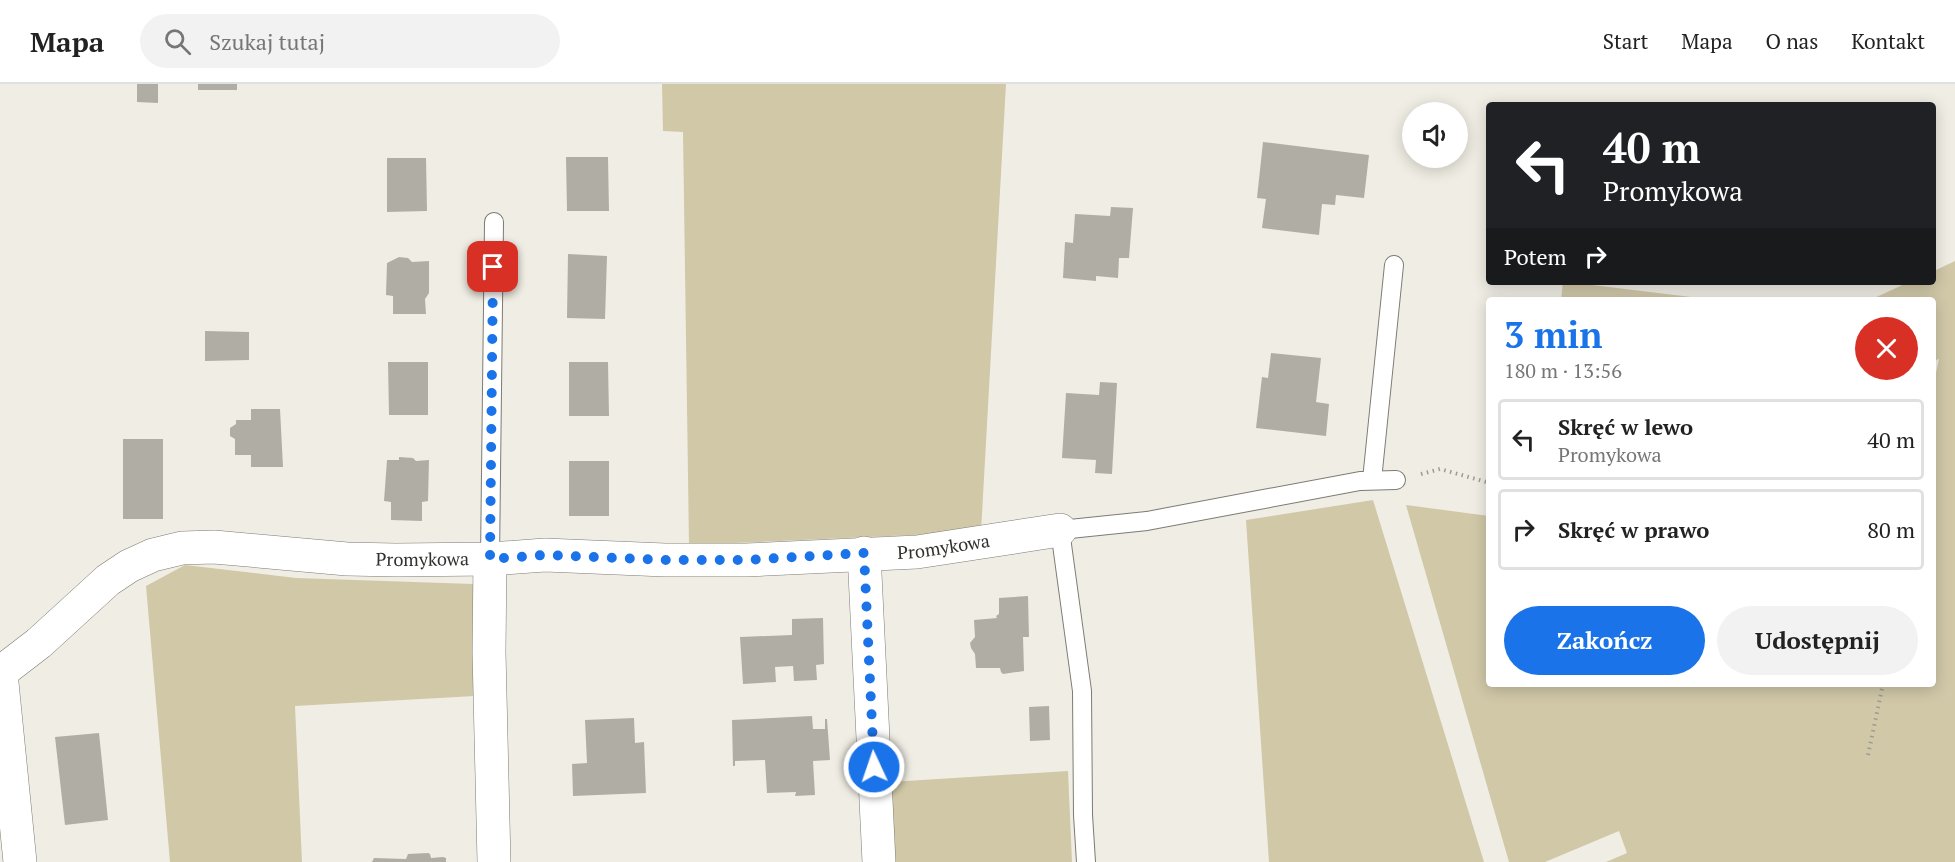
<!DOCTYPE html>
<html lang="pl">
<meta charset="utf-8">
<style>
body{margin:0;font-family:"PT Serif",serif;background:#f2f2f2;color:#222;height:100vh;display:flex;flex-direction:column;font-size:22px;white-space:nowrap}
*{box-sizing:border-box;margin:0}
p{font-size:20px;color:#767676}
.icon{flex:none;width:33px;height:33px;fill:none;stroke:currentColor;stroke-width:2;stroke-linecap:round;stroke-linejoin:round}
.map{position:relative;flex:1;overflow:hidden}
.drawer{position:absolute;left:1486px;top:213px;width:450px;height:390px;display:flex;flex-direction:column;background:#fff;border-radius:6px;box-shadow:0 3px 15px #0003}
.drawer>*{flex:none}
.guide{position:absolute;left:1486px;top:18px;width:450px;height:183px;border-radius:6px;box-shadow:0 3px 15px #0003;background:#202124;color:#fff;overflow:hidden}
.tools{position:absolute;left:1402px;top:18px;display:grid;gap:12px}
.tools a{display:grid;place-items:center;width:66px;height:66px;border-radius:50%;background:#fff;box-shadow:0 3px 15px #0003;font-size:30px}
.pin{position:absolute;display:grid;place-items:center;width:51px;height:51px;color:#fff;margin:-26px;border-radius:12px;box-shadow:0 3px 9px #0006}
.me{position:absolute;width:66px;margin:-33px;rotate:357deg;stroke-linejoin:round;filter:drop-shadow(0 0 4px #0008)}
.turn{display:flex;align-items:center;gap:21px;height:126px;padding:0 18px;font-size:27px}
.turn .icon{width:78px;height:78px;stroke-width:2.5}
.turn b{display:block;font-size:42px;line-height:51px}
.then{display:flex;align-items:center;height:57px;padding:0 18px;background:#0003;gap:12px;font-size:22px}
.round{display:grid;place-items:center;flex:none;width:63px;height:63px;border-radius:32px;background:#f2f2f2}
.head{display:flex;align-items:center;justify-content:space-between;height:102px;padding:0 18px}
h1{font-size:36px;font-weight:600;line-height:45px;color:#1a73e8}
.action{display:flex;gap:12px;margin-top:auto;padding:12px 18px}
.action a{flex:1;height:69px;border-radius:36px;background:#1a73e8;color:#fff;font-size:24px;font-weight:600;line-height:69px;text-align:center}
.action a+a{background:#f2f2f2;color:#222}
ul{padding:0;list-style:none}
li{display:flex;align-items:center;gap:18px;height:81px;margin:0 12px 9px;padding:0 6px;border:3px solid #e0e0e0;border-radius:6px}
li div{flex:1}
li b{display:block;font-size:22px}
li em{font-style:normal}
header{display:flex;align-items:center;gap:36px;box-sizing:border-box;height:84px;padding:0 30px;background:#fff;border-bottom:2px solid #e0e0e0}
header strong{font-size:28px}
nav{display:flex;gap:33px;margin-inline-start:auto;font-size:21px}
.search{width:420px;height:54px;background:#f2f2f2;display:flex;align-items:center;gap:15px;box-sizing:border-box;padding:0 21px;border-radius:33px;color:#767676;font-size:22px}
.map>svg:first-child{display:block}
.green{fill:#d1c8a8}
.building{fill:#b0ada5}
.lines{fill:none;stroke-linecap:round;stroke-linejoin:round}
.service-casing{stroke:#7d7b73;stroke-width:20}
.minor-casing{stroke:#7d7b73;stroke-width:34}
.path{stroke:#9d9b94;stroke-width:4;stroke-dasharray:1.5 4.5;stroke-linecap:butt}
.service{stroke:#fff;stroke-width:18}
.minor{stroke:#fff;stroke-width:33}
.route{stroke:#1a73e8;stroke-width:10;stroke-dasharray:0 18}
.labels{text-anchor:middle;stroke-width:4.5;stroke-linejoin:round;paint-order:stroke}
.street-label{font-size:18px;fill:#31302d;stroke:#fff}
</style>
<header>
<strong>Mapa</strong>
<div class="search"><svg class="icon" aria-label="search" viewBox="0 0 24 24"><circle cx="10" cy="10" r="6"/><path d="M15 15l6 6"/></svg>Szukaj tutaj</div>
<nav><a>Start</a><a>Mapa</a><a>O nas</a><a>Kontakt</a></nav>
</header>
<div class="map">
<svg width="1955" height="778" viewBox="0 0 1955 778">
<rect width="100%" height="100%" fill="#f0ede4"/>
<path class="green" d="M 662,0 L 1006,0 L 981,448 L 689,461 L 683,48 L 663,47 Z
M 1955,177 L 1955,778 L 1606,778 L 1627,769 L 1619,747 L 1545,778 L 1509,778 L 1406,421 L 1489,432 L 1490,600 L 1934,600 L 1934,298 L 1939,275 L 1934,277 L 1934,216 L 1870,216 L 1909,198 L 1934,198 L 1934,187 Z
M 1563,198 L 1567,198 L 1716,216 L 1561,216 Z
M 1373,416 L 1484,778 L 1269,778 L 1246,436 Z
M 185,481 L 296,494 L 473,500 L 475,612 L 295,622 L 302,778 L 170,778 L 146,502 Z
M 1068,687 L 1072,778 L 894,778 L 890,698 Z"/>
<path class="building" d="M 137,0 L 158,0 L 158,19 L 137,18 Z
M 198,0 L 237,0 L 237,6 L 198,6 Z
M 1263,58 L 1369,71 L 1364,114 L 1336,111 L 1335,121 L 1322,120 L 1319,151 L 1262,144 L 1266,115 L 1257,114 Z
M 566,73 L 608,73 L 609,127 L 567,127 Z
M 387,74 L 426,74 L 427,127 L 387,128 Z
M 1111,123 L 1133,124 L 1129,174 L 1119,174 L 1118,194 L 1096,192 L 1096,197 L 1063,194 L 1065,158 L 1073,159 L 1075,130 L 1110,132 Z
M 568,170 L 607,172 L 605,235 L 567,234 Z
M 399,173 L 408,174 L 412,178 L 429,177 L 429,209 L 425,215 L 426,230 L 393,230 L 393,212 L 386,211 L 387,179 Z
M 205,247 L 249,248 L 249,276 L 205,277 Z
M 1271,269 L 1321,274 L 1316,318 L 1329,320 L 1326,352 L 1256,344 L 1262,293 L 1268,294 Z
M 388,278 L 428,278 L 428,331 L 389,331 Z
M 569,278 L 608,278 L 609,332 L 569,332 Z
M 1100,298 L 1117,299 L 1112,390 L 1095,389 L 1096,376 L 1062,374 L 1066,309 L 1099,311 Z
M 251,325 L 280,325 L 283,383 L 251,383 L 251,371 L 235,371 L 235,355 L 230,352 L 230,344 L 236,340 L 236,336 L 251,336 Z
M 123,355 L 163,355 L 163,435 L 123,435 Z
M 399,373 L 413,374 L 416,377 L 429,376 L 428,417 L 422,418 L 422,437 L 391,436 L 391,418 L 384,417 L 387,376 L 399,376 Z
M 569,377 L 609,377 L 609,432 L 569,432 Z
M 1028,512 L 1029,553 L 1023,553 L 1024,587 L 1003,590 L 1001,588 L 1000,584 L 976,584 L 975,570 L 971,564 L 970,559 L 975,553 L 974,536 L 997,534 L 996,532 L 999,530 L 999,514 Z
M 823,534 L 824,580 L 816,581 L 817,596 L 794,597 L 793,582 L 775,583 L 776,598 L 743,600 L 740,553 L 792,551 L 792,535 Z
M 1049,622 L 1050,656 L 1030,657 L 1029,623 Z
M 812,632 L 813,645 L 825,645 L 825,635 L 827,635 L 830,676 L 813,677 L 815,711 L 795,712 L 796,708 L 767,709 L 765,676 L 735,677 L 735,682 L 733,682 L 732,636 Z
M 634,634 L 635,659 L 644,658 L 646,709 L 573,712 L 572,680 L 587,679 L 585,636 Z
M 99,649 L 108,736 L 65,741 L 55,653 Z
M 428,769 L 430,770 L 431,774 L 443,773 L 446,774 L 446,778 L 372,778 L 374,774 L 406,775 L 408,770 Z"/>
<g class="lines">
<g class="service-casing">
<path id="service" d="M 1372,396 L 1394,181
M 490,475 L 494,138
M 1086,778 L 1083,731 L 1082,607 L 1060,446 L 1147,437 L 1360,397 L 1396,396"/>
</g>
<g class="minor-casing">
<g id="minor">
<path d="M 864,469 L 879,778"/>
<path d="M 490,475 L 489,568 L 494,778"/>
<path id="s1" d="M 0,589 L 39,559 L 108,496 L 129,482 L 153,471 L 182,464 L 214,463 L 347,475 L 396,476 L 490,475 L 545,471 L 665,476 L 746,476 L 917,468 L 1060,446"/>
<path d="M 1,589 L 20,778"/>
</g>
</g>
<path class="path" d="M 1421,390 L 1440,385 L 1490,399
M 1868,671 L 1883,600"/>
<use href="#service" class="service"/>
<use href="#minor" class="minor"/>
</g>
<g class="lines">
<path class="route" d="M 493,183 L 490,475 L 545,471 L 665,476 L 746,476 L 864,469 L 874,683"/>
</g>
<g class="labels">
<g class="street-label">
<text dy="6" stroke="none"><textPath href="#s1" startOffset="987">Promykowa</textPath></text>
<text dy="6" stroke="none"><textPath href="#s1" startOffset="465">Promykowa</textPath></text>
</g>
</g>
</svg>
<div class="tools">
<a><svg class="icon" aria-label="sound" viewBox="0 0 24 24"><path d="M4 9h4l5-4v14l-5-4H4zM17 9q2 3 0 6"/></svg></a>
</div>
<div class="pin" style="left:493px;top:183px;background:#d93025"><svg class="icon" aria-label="arrive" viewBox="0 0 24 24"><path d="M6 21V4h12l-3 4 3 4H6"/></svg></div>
<svg class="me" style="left:874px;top:683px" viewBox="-20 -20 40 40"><circle r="17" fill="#1a73e8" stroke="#fff" stroke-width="3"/><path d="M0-11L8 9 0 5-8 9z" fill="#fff"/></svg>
<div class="guide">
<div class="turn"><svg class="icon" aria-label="left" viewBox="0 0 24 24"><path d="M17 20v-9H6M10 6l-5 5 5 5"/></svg><div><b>40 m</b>Promykowa</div></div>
<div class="then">Potem<svg class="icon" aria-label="right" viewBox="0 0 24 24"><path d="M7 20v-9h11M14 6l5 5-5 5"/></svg></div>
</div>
<section class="drawer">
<div class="head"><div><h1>3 min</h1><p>180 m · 13:56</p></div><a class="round" style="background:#d93025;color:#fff"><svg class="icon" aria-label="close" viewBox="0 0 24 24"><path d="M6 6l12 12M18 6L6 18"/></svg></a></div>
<ul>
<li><svg class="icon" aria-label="left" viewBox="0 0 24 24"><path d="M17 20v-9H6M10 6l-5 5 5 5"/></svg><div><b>Skręć w lewo</b><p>Promykowa</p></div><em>40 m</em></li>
<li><svg class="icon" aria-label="right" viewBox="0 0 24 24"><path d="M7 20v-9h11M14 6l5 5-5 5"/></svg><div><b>Skręć w prawo</b></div><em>80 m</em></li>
</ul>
<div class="action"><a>Zakończ</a><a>Udostępnij</a></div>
</section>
</div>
